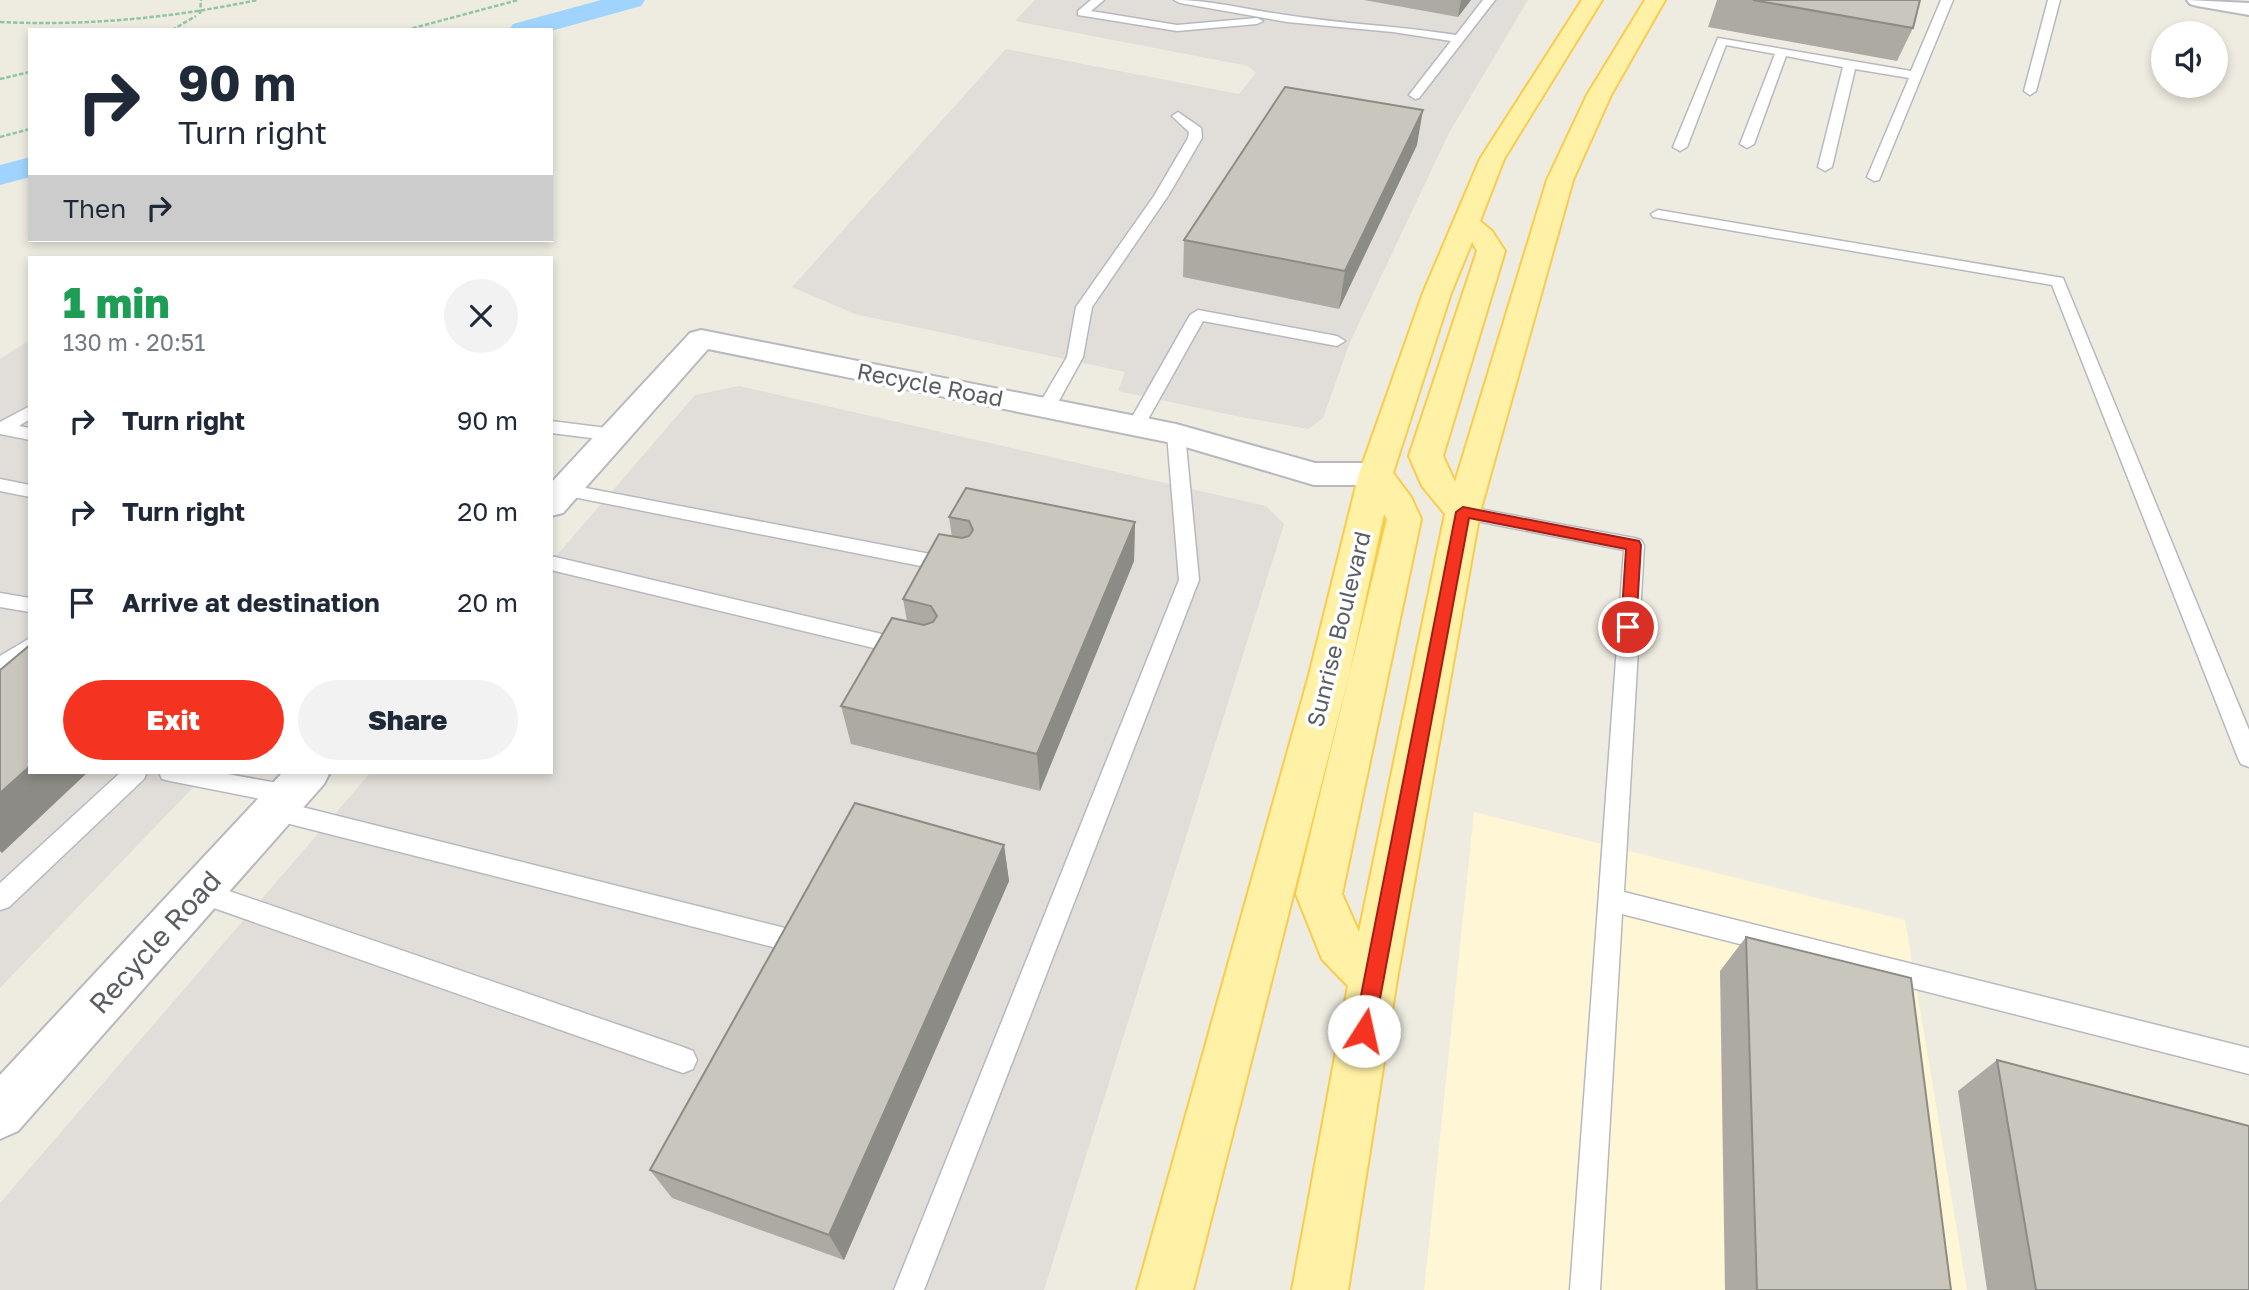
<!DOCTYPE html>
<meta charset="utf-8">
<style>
body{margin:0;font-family:"Golos Text",sans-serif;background:#f2f2f3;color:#1f2937;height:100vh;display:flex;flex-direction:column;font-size:26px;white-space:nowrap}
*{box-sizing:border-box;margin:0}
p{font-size:23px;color:#747a83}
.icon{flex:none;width:38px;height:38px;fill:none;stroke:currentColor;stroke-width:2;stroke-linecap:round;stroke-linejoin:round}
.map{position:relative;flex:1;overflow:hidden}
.details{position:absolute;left:28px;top:256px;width:525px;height:518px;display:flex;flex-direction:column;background:#fff;border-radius:0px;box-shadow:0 4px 10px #0003}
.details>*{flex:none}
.top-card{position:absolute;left:28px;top:28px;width:525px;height:214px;border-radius:0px;box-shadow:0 4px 10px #0003;background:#fff;color:#1f2937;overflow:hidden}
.controls{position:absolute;left:2151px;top:21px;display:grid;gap:14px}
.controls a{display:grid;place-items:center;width:77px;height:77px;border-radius:50%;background:#fff;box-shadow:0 4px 10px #0003;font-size:35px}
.pin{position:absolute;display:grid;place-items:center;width:60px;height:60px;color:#fff;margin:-30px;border:4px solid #fff;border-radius:50%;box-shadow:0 2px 7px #0007}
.me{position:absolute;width:77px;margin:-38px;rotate:10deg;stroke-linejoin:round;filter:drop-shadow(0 0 5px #0008)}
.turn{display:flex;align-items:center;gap:24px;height:147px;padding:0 35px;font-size:32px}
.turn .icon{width:91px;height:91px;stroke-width:2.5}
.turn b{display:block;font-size:49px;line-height:60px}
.then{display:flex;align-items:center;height:66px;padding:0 35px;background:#0003;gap:14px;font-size:26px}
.round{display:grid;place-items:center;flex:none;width:74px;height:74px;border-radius:37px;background:#f2f2f3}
.summary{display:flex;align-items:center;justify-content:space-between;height:119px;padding:0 35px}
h1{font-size:42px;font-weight:800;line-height:52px;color:#1e9e55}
.action{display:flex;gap:14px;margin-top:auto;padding:14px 35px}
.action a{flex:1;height:80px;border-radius:42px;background:#f43320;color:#fff;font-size:28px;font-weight:800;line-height:80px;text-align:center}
.action a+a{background:#f2f2f3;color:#1f2937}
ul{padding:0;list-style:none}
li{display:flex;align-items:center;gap:21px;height:91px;padding:0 35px}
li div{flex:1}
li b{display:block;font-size:26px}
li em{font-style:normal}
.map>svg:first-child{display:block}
.commercial{fill:#fff6d5}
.industrial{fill:#e1ded9}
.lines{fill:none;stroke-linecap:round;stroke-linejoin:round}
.canal{fill:#a0d4ff;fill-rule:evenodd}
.lane-casing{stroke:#b7b9bf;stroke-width:3}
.street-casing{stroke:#b7b9bf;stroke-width:4}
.primary-casing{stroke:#facc4d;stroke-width:4}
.path{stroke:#92c6a2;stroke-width:2.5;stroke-dasharray:4.5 2;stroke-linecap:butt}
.lane{fill:#fff;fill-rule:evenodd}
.street{fill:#fff;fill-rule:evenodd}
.primary{fill:#fff1a5;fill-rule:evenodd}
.wall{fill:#adaaa3}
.shaded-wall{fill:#8d8b85}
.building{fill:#c9c6be;stroke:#8d8b85;stroke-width:2}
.route{fill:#f43320;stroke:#9f2115;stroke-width:2}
.labels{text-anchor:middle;stroke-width:7;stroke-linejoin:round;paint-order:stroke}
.street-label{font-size:23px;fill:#5a5e63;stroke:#fff}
.near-street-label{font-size:28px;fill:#5a5e63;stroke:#fff}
</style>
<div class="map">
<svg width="2249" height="1290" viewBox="0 0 2249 1290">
<rect width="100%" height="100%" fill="#eeebe1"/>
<path class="commercial" d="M 1474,812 L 1905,920 L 1967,1290 L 1424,1290 Z"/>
<path class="industrial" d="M 1035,0 L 1528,0 L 1449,133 L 1350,342 L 1323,418 L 1309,429 L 1241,417 L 1118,391 L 1125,372 L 855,314 L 792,287 L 1006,49 L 1239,94 L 1256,73 L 1248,66 L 1015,21 Z
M 30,340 L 30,772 L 208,772 L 0,988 L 0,359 Z
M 739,386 L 1266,506 L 1284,524 L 1044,1290 L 0,1290 L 0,1203 L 371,772 L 551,772 L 551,562 L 695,395 Z"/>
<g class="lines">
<path class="canal" d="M 601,0 L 645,0 L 641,6 L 551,31 L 509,30 L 513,24 Z
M 30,157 L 30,177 L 0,185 L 0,165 Z"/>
<g class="lane-casing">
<path id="lane" d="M 1091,0 L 1104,0 L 1091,11 L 1177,25 L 1257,18 L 1263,21 L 1257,24 L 1177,31 L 1078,15 L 1078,11 Z
M 1174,0 C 1212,0 1248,10 1286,15 C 1342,24 1399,26 1456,35 L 1483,0 L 1495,0 L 1419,98 L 1415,99 L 1409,95 L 1451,41 L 1393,32 L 1287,22 L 1180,3 Z
M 1941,0 L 1953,0 L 1879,180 L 1874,181 L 1867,177 L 1909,78 L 1855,69 L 1832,167 L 1825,171 L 1818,167 L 1843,67 L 1786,56 L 1754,144 L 1747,148 L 1740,144 L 1775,54 L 1726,45 L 1687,147 L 1680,151 L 1673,147 L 1718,38 L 1911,71 Z
M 2048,0 L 2060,0 L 2036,91 L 2030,95 L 2024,91 Z
M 1178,112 L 1201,128 L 1202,138 L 1168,196 L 1092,307 L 1083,357 L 1055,408 L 1052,412 L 1040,412 L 1037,408 L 1067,357 L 1076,307 L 1154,196 L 1188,138 L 1189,132 L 1172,116 Z
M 1658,210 L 2063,278 L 2249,730 L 2249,767 L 2241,764 L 2238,758 L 2052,285 L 1653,217 L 1651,214 Z
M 1198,310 L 1337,336 L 1345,341 L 1337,346 L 1203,321 L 1142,430 L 1130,430 L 1127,426 L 1190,315 Z
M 30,406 L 30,419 L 19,426 L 30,428 L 30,440 L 0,434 L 0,422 Z
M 551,421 L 615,429 L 624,435 L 615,441 L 551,433 Z
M 1176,428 L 1185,434 L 1199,580 L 924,1290 L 894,1290 L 1179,580 L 1167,434 Z
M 0,479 L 30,485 L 30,497 L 0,491 Z
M 565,484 L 951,558 L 958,560 L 961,565 L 958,570 L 951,572 L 558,494 L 556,490 L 558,486 Z
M 1463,506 L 1634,538 L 1641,540 L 1644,545 L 1624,892 L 2249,1048 L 2249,1074 L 1622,914 L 1600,1290 L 1570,1290 L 1624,550 L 1456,517 L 1454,512 L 1456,507 Z
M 551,556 L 907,640 L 914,642 L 918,648 L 914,654 L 907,656 L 551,570 Z
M 0,593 L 30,598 L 30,612 L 0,607 Z
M 30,638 L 30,657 L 0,675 L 0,656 Z
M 121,772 L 147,772 L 144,779 L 9,907 L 0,910 L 0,883 Z
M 159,772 L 217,772 L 288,785 L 296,788 L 300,795 L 296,802 L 290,804 L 789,929 L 798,932 L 802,940 L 798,948 L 789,951 L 274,820 L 266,817 L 262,810 L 266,803 L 271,801 L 170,781 L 162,779 Z
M 200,881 L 683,1047 L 693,1051 L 697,1060 L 693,1069 L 683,1073 L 191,900 L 188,892 L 191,884 Z"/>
</g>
<g class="street-casing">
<path id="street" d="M 2187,0 L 2249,3 L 2249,15 L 2197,6 L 2190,4 Z
M 701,330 L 1176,424 L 1315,463 L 1376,463 L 1388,466 L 1393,474 L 1388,482 L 1376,485 L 1314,485 L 1172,443 L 708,349 L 563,513 L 551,516 L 551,483 L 690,333 Z
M 283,772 L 330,772 L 324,784 L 18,1131 L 0,1139 L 0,1075 Z"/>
</g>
<g class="primary-casing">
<path id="primary" d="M 1582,0 L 1602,0 L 1504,159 L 1480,221 L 1492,231 L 1505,251 L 1443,456 L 1455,482 L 1547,180 L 1587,95 L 1645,0 L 1665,0 L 1611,95 L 1573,180 L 1480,512 L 1397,979 L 1348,1290 L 1292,1290 L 1348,986 L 1322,959 L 1296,894 L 1387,519 L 1384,514 L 1349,675 L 1193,1290 L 1137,1290 L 1309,675 L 1359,474 L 1423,293 L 1480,159 ZM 1472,242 L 1477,251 L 1409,456 L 1422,486 L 1445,514 L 1359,932 L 1342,894 L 1421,519 L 1411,497 L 1393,473 L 1451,293 Z"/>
</g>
<path class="path" d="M 200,14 L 201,0
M 0,22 C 87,26 172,18 257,0
M 172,30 L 196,16
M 406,30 L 518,0
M 0,79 L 30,72
M 0,137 L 30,129"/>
<use href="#lane" class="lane"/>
<use href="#street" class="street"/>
<use href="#primary" class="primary"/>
</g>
<path class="wall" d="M 1364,0 L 1471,0 L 1458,17 Z
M 1717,0 L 1920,0 L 1913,28 L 1897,61 L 1708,27 Z
M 1417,145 L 1339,309 L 1183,277 L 1184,240 Z
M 949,517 L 1135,522 L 1134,561 L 1040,791 L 851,744 L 841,706 L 907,621 L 903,599 L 952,537 Z
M 1004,845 L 1009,881 L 844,1260 L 672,1198 L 650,1170 Z
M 1746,937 L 1951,1290 L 1725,1290 L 1720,971 Z
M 1997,1060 L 2249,1290 L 1987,1290 L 1958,1091 Z"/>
<path class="shaded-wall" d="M 1461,0 L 1471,0 L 1458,17 Z
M 1423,110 L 1417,145 L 1339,309 L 1345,271 Z
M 1135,522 L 1134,561 L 1040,791 L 1037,754 Z
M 30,766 L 30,772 L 88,772 L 2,853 L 0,851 L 0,793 Z
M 1004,845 L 1009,881 L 844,1260 L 829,1235 Z"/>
<path class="building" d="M 1753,0 L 1920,0 L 1913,28 Z
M 1285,87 L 1423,110 L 1345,271 L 1184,240 Z
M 966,488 L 1135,522 L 1037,754 L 841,706 L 892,618 L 924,625 L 933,622 L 937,616 L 931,606 L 903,599 L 939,534 L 962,538 L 969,536 L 973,530 L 969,521 L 949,517 Z
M 30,645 L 30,766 L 0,793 L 0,670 Z
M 855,803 L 1004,845 L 829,1235 L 650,1170 Z
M 1746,937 L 1911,978 L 1951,1290 L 1757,1290 Z
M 1997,1060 L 2249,1126 L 2249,1290 L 2036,1290 Z"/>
<path class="route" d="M 1463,507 L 1639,541 L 1641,545 L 1636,627 L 1628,633 L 1621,627 L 1626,549 L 1469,518 L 1374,1031 L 1372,1037 L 1364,1040 L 1357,1037 L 1354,1031 L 1456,512 Z"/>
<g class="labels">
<g class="street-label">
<text transform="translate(930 385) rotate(11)" y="8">Recycle Road</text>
<text transform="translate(1339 629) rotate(-76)" y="8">Sunrise Boulevard</text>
</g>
<g class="near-street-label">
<text transform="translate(155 942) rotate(-48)" y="10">Recycle Road</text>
</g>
</g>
</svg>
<div class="controls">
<a><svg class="icon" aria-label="sound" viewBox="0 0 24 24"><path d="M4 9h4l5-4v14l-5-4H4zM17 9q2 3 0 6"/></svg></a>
</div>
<div class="pin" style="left:1628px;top:627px;background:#d93025"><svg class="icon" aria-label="arrive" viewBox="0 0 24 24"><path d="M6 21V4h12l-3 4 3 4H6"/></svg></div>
<svg class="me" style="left:1364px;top:1031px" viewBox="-20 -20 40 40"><circle r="19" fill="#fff"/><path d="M0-13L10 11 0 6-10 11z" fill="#f43320"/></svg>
<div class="top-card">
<div class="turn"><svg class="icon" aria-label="right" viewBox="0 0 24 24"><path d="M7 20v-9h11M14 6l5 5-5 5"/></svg><div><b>90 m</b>Turn right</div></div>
<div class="then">Then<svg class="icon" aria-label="right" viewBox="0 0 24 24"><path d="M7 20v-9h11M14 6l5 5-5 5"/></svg></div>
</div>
<section class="details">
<div class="summary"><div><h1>1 min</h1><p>130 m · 20:51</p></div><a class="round"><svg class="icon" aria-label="close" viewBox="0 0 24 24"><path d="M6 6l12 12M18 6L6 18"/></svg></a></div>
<ul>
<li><svg class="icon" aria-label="right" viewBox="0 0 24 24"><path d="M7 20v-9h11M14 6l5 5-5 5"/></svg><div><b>Turn right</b></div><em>90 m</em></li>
<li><svg class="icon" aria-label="right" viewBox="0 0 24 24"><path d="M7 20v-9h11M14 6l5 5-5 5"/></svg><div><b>Turn right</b></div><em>20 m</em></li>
<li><svg class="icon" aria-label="arrive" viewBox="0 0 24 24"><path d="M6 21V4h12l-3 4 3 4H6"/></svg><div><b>Arrive at destination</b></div><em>20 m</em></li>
</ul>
<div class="action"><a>Exit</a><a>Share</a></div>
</section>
</div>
